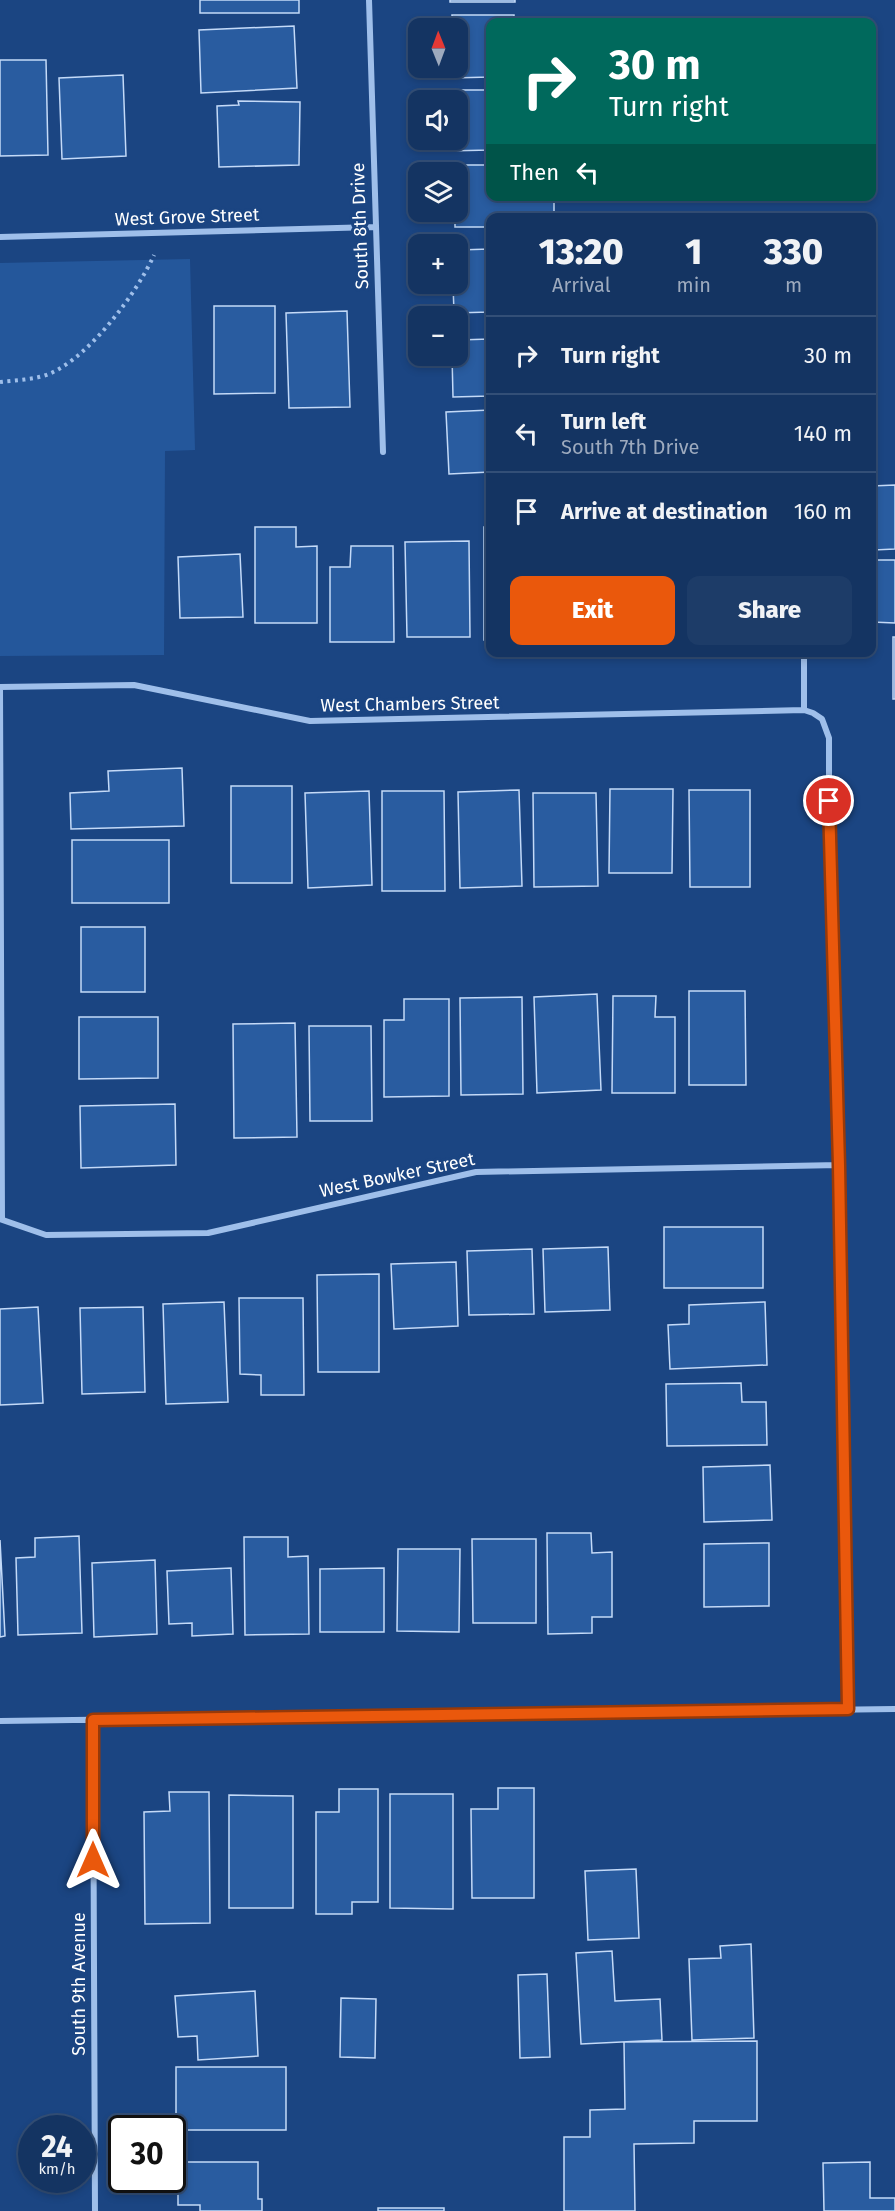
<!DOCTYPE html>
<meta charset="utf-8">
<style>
body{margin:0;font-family:"Fira Sans",sans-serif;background:#1d3c68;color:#f1f3f6;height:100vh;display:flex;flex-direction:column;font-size:22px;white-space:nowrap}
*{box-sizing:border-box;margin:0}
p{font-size:20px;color:#9daabe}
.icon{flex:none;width:33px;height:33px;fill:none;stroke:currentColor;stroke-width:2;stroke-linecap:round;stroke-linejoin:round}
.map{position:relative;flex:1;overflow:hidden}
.details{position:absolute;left:486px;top:213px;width:390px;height:444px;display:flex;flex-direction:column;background:#143462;border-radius:12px;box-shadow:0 3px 9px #0003,0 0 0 2px #334f77}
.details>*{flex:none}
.guide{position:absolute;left:486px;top:18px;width:390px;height:183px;border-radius:12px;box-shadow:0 3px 9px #0003,0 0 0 2px #334f77;background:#00695c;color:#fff;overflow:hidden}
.needle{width:39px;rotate:359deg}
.fabs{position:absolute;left:408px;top:18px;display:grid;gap:12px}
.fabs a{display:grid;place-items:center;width:60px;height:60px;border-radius:12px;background:#143462;box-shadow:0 3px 9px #0003,0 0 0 2px #334f77;font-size:30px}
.speed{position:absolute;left:18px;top:2115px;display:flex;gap:12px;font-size:30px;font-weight:700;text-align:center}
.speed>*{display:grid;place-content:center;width:78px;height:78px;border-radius:50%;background:#143462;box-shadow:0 3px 9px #0003,0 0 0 2px #334f77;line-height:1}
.speed small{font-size:15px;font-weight:400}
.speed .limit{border:3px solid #111;border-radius:9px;background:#fff;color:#111}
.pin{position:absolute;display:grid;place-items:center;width:51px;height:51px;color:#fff;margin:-26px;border:3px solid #fff;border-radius:50%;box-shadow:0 2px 6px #0007}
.me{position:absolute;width:66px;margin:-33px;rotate:0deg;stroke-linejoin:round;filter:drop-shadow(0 0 4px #0008)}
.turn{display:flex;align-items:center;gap:21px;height:126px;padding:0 24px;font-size:27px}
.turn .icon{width:78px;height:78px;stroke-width:2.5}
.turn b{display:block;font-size:42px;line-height:51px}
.then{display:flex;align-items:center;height:57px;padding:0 24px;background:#0003;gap:12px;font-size:22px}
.eta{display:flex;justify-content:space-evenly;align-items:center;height:102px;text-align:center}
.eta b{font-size:36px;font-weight:800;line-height:42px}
.button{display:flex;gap:12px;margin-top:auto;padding:12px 24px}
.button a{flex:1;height:69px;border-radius:12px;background:#ea580c;color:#fff;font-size:24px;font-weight:800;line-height:69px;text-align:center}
.button a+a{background:#1d3c68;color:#f1f3f6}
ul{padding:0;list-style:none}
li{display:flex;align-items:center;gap:18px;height:78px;padding:0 24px;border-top:2px solid #334f77}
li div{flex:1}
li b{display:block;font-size:22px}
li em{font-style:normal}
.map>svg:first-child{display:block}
.green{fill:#24579b}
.building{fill:#295ca0;stroke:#c4daf8;stroke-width:1.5}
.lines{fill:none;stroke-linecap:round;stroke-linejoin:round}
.path{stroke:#9fbfea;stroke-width:4;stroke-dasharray:3 4.5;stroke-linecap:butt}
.minor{stroke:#9fbfea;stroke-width:6}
.route-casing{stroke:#983908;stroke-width:15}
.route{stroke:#ea580c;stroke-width:10}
.labels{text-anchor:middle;stroke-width:6;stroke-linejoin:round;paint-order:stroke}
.street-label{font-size:18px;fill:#fff;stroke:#1b4582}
</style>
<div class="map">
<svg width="895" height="2211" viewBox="0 0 895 2211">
<rect width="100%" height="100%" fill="#1b4582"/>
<path class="green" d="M 190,259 L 195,450 L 165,451 L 164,655 L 0,656 L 0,263 Z"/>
<path class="building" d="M 200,0 L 299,0 L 299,13 L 200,13 Z
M 450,0 L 515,0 L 515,2 L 450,2 Z
M 452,15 L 514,15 L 514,22 L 490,22 L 490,77 L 452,78 L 452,68 L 458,68 L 458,28 L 452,28 Z
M 294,26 L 297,88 L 201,93 L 199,30 Z
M 0,60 L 46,60 L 48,155 L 0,156 Z
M 123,75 L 126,156 L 62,159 L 59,78 Z
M 447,90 L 490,90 L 490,150 L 447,151 L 447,140 L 458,140 L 458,100 L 447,100 Z
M 238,101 L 300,102 L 299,165 L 219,167 L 217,106 L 239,105 Z
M 455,165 L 490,165 L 490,196 L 554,196 L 554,218 L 490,218 L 490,227 L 455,227 L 455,212 L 458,212 L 458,172 L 455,172 Z
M 490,249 L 490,312 L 454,313 L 453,284 L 458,284 L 458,250 Z
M 214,306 L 275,306 L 275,393 L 214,394 Z
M 347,311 L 350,407 L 289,408 L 286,313 Z
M 490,339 L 490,396 L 453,397 L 452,356 L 458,356 L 458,340 Z
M 490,410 L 490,472 L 449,474 L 446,412 Z
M 895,485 L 895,549 L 874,550 L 872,486 Z
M 255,527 L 296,527 L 296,547 L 317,546 L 317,623 L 255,623 Z
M 484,527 L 490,527 L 490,640 L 484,640 Z
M 469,541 L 470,637 L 407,637 L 405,542 Z
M 351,546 L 393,546 L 394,642 L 330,642 L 330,567 L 350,567 Z
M 240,554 L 243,617 L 180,618 L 178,557 Z
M 873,560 L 895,560 L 895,623 L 872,622 Z
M 893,637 L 895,637 L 895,699 L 893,699 Z
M 182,768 L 184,826 L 71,829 L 70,793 L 109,791 L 108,771 Z
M 231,786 L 292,786 L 292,883 L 231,883 Z
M 610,789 L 673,789 L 672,873 L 609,873 Z
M 519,790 L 522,886 L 460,888 L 458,792 Z
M 689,790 L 750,790 L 750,887 L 690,887 Z
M 369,791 L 372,885 L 308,888 L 305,793 Z
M 382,791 L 444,791 L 445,891 L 382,891 Z
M 533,793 L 596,793 L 598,886 L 534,887 Z
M 72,840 L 169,840 L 169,903 L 72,903 Z
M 81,927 L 145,927 L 145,992 L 81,992 Z
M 689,991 L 745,991 L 746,1085 L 689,1085 Z
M 597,994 L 601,1090 L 537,1093 L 534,997 Z
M 613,996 L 656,996 L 655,1017 L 675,1017 L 675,1093 L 612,1093 Z
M 522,997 L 523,1094 L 461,1095 L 460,998 Z
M 404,999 L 449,999 L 449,1096 L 384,1097 L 384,1020 L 404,1020 Z
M 79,1017 L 158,1017 L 158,1078 L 79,1079 Z
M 295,1023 L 297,1137 L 234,1138 L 233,1024 Z
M 309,1026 L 371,1026 L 372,1121 L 310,1121 Z
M 175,1104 L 176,1165 L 81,1168 L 80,1106 Z
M 664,1227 L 763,1227 L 763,1288 L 664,1288 Z
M 608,1247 L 610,1310 L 545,1312 L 543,1249 Z
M 532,1249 L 534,1314 L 469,1315 L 467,1251 Z
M 456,1262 L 458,1326 L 394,1329 L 391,1264 Z
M 379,1274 L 379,1372 L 318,1372 L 317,1275 Z
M 239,1298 L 303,1298 L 304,1395 L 261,1395 L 261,1375 L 240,1374 Z
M 224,1302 L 228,1402 L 166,1404 L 163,1304 Z
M 765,1302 L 767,1365 L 670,1369 L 668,1325 L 689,1324 L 689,1305 Z
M 38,1307 L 43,1403 L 0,1405 L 0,1309 Z
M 143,1307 L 145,1392 L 82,1394 L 80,1308 Z
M 741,1383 L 742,1402 L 766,1402 L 767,1445 L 667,1446 L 666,1384 Z
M 770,1465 L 772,1520 L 704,1522 L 703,1467 Z
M 547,1533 L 591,1533 L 592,1553 L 612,1552 L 612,1617 L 592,1617 L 592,1633 L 548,1634 Z
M 79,1536 L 82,1633 L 18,1635 L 16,1558 L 35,1557 L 35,1538 Z
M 244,1537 L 288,1537 L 288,1557 L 308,1556 L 309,1634 L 245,1635 Z
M 472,1539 L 536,1539 L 536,1623 L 473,1623 Z
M 0,1540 L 5,1636 L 0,1637 Z
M 769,1543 L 769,1606 L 704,1607 L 704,1544 Z
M 398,1549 L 460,1549 L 459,1632 L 397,1631 Z
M 155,1560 L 157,1634 L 94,1637 L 92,1563 Z
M 231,1568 L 233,1634 L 192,1636 L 192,1623 L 169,1624 L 167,1571 Z
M 384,1568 L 384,1632 L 320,1632 L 320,1569 Z
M 498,1788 L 534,1788 L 534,1898 L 472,1898 L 471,1809 L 498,1809 Z
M 339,1789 L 378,1789 L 378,1902 L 352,1902 L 352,1914 L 316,1914 L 316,1812 L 339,1812 Z
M 169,1792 L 209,1792 L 210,1923 L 145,1924 L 144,1812 L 170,1811 Z
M 390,1794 L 453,1794 L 453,1909 L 390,1908 Z
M 229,1795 L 293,1796 L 293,1908 L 229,1908 Z
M 636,1869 L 639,1938 L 588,1940 L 585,1871 Z
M 751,1944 L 754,2038 L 692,2040 L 689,1959 L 721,1958 L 720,1946 Z
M 612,1951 L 615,2001 L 660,1999 L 662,2040 L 581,2044 L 576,1953 Z
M 547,1974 L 550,2057 L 520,2058 L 518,1975 Z
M 255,1991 L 258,2056 L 198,2060 L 197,2036 L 178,2037 L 175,1996 Z
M 341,1998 L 376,1999 L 375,2058 L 340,2057 Z
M 757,2041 L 757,2121 L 694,2121 L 694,2143 L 634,2144 L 635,2211 L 564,2211 L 564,2137 L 590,2137 L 590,2110 L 625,2109 L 624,2042 Z
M 176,2067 L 286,2067 L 286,2130 L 176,2130 Z
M 178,2162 L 258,2162 L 258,2199 L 262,2199 L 262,2211 L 200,2211 L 200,2205 L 178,2205 Z
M 870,2162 L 870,2198 L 895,2198 L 895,2211 L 824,2211 L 823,2163 Z
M 378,2208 L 444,2208 L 444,2211 L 378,2211 Z"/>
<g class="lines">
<path class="path" d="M 0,382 C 16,380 36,380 51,373 C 90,356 137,293 154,255"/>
<path class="minor" d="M 369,0 L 383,452
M 0,237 L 374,227
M 804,652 L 804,710
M 0,687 L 134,685 L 310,721 L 804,710 L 813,713 L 822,719 L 829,738 L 829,822 L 839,1165 L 848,1709
M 0,687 L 2,1219
M 0,1219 L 46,1235 L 208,1233 L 476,1172 L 839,1165
M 93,1720 L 95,2211
M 0,1721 L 895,1709"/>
</g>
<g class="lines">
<g class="route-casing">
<path id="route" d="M 93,1860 L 93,1720 L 848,1709 L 839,1165 L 829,801"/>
</g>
<use href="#route" class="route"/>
</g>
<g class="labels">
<g class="street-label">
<text transform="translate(187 217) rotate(-2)" y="6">West Grove Street</text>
<text transform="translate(360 226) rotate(-92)" y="6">South 8th Drive</text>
<text transform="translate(410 704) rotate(-1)" y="6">West Chambers Street</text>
<text transform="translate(397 1175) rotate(-12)" y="6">West Bowker Street</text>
<text transform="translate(79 1984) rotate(-90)" y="6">South 9th Avenue</text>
</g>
</g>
</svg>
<div class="fabs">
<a><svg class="needle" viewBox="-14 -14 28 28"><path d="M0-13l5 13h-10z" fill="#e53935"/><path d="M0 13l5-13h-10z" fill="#9daabe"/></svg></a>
<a><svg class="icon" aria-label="sound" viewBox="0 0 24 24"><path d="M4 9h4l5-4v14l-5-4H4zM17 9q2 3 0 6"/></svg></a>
<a><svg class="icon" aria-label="layers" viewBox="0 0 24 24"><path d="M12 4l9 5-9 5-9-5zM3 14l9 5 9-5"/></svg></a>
<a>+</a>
<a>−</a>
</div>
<div class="speed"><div>24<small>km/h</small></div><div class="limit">30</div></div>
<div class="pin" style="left:829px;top:801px;background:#d93025"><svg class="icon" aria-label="arrive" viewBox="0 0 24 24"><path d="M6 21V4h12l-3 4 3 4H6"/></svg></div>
<svg class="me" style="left:93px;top:1860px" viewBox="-20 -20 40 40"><path d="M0-17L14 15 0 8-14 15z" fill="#ea580c" stroke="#fff" stroke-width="4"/></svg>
<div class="guide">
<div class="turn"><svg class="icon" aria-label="right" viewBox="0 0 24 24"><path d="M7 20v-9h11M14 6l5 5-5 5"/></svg><div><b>30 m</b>Turn right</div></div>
<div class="then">Then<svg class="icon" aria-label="left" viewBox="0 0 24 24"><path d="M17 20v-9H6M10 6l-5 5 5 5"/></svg></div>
</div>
<section class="details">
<div class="eta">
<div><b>13:20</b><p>Arrival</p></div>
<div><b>1</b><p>min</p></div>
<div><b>330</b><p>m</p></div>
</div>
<ul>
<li><svg class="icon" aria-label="right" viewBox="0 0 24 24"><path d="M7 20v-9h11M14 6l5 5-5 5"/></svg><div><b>Turn right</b></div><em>30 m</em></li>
<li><svg class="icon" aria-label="left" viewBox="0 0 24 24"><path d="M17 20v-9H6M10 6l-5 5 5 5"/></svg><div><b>Turn left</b><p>South 7th Drive</p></div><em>140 m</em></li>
<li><svg class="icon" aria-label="arrive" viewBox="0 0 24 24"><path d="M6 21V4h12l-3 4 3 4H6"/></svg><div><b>Arrive at destination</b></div><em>160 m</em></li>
</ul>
<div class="button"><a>Exit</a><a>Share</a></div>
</section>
</div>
